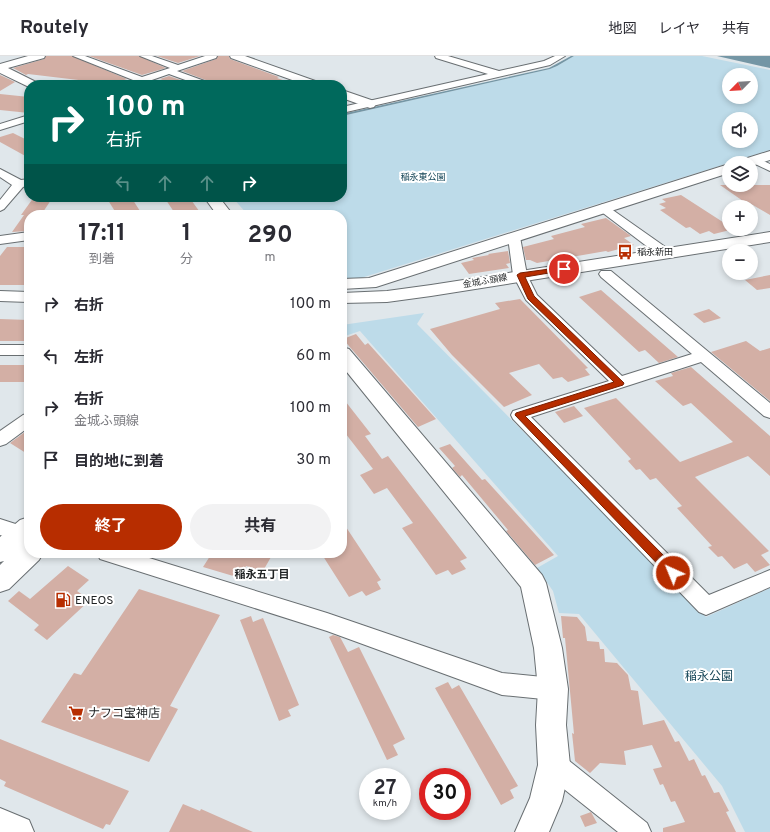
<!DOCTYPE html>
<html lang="ja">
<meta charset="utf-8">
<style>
body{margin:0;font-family:Overpass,"Noto Sans JP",sans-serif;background:#f2f2f3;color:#2b2b33;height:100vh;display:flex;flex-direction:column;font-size:15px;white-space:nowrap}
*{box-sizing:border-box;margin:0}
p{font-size:13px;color:#7c7c81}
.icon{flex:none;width:22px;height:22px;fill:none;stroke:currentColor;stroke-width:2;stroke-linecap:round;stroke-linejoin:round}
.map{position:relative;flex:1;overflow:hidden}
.panel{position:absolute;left:24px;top:154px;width:323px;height:348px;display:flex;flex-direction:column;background:#fff;border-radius:16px;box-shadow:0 2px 6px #0003}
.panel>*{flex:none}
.banner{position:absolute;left:24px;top:24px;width:323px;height:122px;border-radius:16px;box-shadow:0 2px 6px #0003;background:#00695c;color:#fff;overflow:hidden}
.needle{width:26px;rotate:246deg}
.tools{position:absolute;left:722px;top:12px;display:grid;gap:8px}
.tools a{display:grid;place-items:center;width:36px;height:36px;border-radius:50%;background:#fff;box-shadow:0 2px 6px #0003;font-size:20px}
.speed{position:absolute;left:359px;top:712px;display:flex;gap:8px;font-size:20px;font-weight:700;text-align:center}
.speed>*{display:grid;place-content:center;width:52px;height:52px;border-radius:50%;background:#fff;box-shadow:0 2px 6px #0003;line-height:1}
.speed small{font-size:10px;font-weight:400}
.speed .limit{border:6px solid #d22;background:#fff;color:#111}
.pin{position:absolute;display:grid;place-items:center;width:34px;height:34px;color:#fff;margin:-17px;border:2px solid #fff;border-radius:50%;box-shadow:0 1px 4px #0007}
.me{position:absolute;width:44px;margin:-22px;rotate:316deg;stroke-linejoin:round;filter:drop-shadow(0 0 3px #0008)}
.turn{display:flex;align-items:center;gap:14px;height:84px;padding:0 16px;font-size:18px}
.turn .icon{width:52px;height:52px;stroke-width:2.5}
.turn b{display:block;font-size:28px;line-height:34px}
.lanes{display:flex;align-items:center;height:38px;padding:0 16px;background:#0003;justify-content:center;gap:20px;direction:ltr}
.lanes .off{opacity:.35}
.eta{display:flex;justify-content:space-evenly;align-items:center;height:68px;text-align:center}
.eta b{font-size:24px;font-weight:700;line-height:28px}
.primary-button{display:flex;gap:8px;margin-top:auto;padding:8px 16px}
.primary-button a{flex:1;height:46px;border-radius:24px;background:#b72d00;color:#fff;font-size:16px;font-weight:700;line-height:46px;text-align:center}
.primary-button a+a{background:#f2f2f3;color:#2b2b33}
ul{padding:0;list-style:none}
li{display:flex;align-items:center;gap:12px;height:52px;padding:0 16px}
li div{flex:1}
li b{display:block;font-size:15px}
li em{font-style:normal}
header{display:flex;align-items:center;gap:24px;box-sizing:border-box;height:56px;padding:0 20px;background:#fff;border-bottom:1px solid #e1e1e2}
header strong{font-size:19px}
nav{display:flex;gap:22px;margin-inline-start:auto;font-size:14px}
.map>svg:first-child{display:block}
.green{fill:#bddbe9;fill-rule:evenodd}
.water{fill:#7496a5}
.building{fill:#d3afa5}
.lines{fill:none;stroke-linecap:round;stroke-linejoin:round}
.street-casing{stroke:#696f72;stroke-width:2}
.secondary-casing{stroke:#696f72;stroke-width:2}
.primary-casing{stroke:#696f72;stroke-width:2}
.street{fill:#fff;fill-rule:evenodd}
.secondary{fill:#fff;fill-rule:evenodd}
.primary{fill:#fff;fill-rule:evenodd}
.route{fill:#b72d00;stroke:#771d00}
.labels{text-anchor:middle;stroke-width:4;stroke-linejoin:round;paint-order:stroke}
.far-park-label{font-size:9px;fill:#134456;stroke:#fff}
.far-poi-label{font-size:9px;fill:#1f2223;stroke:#fff;text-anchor:start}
.far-street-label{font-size:9px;fill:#1f2223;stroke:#fff}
.neighbourhood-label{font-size:11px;font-weight:bold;fill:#1f2223;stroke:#fff}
.near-poi-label{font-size:12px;fill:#1f2223;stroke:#fff;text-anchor:start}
.near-park-label{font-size:12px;fill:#134456;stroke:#fff}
</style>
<header>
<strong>Routely</strong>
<nav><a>地図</a><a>レイヤ</a><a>共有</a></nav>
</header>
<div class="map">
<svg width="770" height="776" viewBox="0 0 770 776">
<rect width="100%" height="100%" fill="#e0e7eb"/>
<path class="green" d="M 574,0 L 702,0 L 770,14 L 770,94 L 361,222 L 342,222 L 342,159 L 248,159 L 232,141 L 342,141 L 342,60 L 550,13 L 557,10 ZM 729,19 L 751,19 L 751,41 L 729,41 ZM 729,63 L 751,63 L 751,85 L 729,85 Z
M 424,257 L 417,268 L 706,561 L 770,532 L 770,776 L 745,776 L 722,730 L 579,558 L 559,557 L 553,535 L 537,512 L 558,500 L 360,275 L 342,281 L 342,269 Z"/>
<path class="water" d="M 571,0 L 574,0 L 557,10 L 550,13 L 342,60 L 342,58 L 549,12 Z
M 717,0 L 770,0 L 770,12 Z"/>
<path class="building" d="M 46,0 L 72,0 L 127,23 L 112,28 L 28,18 L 26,19 L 13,12 L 44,3 Z
M 89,0 L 139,0 L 166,12 L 142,19 Z
M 157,0 L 200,0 L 178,7 Z
M 218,0 L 229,0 L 230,3 L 279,21 L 277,22 L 291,27 L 291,29 L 212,29 L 211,26 L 182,15 L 216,3 Z
M 0,19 L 15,26 L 0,35 Z
M 169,20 L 195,29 L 177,29 L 160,23 Z
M 0,38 L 29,41 L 29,57 L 0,54 Z
M 13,77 L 29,85 L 29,102 L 0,86 L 0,81 Z
M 720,129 L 770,129 L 770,159 L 746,145 L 743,145 Z
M 681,139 L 729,170 L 729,173 L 734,173 L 714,178 L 709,175 L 700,178 L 690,171 L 686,172 L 660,154 L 666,152 L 659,148 L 666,146 L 662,143 Z
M 34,141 L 53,141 L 41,159 L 29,159 L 29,172 L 27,175 L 12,176 L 24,159 L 21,159 Z
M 106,141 L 131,141 L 140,155 L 122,159 L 120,156 L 116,157 Z
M 164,141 L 189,141 L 202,159 L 176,159 Z
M 606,162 L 631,180 L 624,182 L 634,189 L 608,196 L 606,195 L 537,207 L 530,204 L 526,204 L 523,191 L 554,183 L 551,180 L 585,171 L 581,168 Z
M 7,191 L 29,191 L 29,229 L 0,229 L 0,200 Z
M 508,195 L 510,207 L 506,208 L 509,212 L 469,218 L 461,207 L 474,204 L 472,202 L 489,199 L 488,198 Z
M 770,219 L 770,232 L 757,234 L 745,224 Z
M 601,234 L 678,301 L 659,307 L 645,294 L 639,296 L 579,241 Z
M 520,243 L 588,312 L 585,313 L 590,319 L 568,326 L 562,321 L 553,323 L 539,308 L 509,317 L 532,339 L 504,351 L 452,299 L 430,273 L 500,253 L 495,247 Z
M 709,253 L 721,262 L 704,267 L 693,258 Z
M 0,263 L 29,264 L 29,285 L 0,285 Z
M 356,278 L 365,289 L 368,287 L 436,363 L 418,371 L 343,283 Z
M 746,285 L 760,295 L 770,292 L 770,345 L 711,296 Z
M 0,309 L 29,309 L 29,326 L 0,326 Z
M 691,311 L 770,380 L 770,420 L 748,400 L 695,421 L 769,495 L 761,499 L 770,509 L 755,516 L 747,507 L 734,513 L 722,500 L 718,501 L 708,491 L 712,490 L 677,452 L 682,450 L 656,422 L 650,424 L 640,413 L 636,414 L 628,405 L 631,403 L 584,352 L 616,342 L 680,406 L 733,386 L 691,347 L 683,350 L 655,325 L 673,320 L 671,317 Z
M 342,341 L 371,378 L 365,380 L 382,403 L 388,400 L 467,502 L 460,505 L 466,513 L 452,519 L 448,514 L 436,519 L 402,472 L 413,467 L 387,432 L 374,438 L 360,419 L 373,413 L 342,373 Z
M 574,350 L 583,360 L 564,367 L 555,356 Z
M 29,373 L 29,399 L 10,387 Z
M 450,388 L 482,424 L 485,423 L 554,499 L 535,509 L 506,475 L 508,474 L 462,419 L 460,421 L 452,412 L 455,410 L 439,392 Z
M 342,465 L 381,524 L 377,526 L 381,533 L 366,540 L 362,535 L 349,541 L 321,497 L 342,497 Z
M 212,497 L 258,497 L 271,501 L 263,515 L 246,510 L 240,522 L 203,511 Z
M 68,510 L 89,524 L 77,535 L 90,544 L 47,584 L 34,574 L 39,569 L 8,545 L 19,535 L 30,543 Z
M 139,533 L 220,559 L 170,650 L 178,653 L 149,706 L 41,666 L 74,617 L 81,619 Z
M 251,560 L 253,566 L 263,562 L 299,649 L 288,654 L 291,660 L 279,665 L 240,564 Z
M 561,560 L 577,561 L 585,571 L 587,585 L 599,586 L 600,593 L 604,593 L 605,606 L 617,607 L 628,619 L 631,634 L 638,635 L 643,669 L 664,664 L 675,686 L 679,685 L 689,705 L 694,703 L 702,720 L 705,719 L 714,737 L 719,736 L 729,755 L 726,756 L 736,776 L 663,776 L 663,772 L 685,766 L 675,745 L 671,746 L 663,728 L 660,729 L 653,713 L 662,711 L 652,689 L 624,695 L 626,709 L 600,707 L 590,717 L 575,705 L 572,677 L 574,678 L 565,582 L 563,582 Z
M 333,579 L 340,581 L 348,596 L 359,591 L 405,683 L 393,689 L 398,699 L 387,704 L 329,581 Z
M 448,626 L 452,633 L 459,629 L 518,730 L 510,734 L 514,742 L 501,749 L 435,632 Z
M 0,683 L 129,735 L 110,769 L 106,768 L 103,773 L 4,730 L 6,726 L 0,723 Z
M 183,748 L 200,755 L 201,753 L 253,776 L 169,776 Z
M 591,756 L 597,767 L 585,771 L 580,760 Z"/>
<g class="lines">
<g class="street-casing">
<path id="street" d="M 73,0 L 85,0 L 142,21 L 170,12 L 140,0 L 152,0 L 178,9 L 205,0 L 217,0 L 216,2 L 177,15 L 210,27 L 211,29 L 199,29 L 169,18 L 149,25 L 149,28 C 142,29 132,29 124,29 L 133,24 Z
M 435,0 L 448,0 L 499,15 L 544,5 L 555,0 L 565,0 L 550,9 L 342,57 L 342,51 L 488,18 L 436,2 Z
M 29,59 L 29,65 L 0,74 L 0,68 Z
M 755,101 L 770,108 L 770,115 L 751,106 L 750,104 Z
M 0,113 L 21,124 L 29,123 L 29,129 L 23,131 L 4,153 L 0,155 L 0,144 L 12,129 L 0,121 Z
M 603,148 L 607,150 L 671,195 L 672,198 L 671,201 L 661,201 L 599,154 L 597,152 L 599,150 Z
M 29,176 L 29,184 L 0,188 L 0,180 Z
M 514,177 L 518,178 L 520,181 L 527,219 L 537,239 L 622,320 L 692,298 L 601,221 L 599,218 L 601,215 L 611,215 L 770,347 L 770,362 L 764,360 L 701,306 L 531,361 L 709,539 L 770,514 L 770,531 L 706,559 L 699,556 L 513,363 L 511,359 L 513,355 L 609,325 L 526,244 L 513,219 L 508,181 L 510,178 Z
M 0,289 L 29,289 L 29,299 L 0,299 Z
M 29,357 L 29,371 L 6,388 L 0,390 L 0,375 L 23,359 Z
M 0,463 L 28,472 L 29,480 L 28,482 L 21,485 L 0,479 Z
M 97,497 L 133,497 L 327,557 L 502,617 L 553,622 L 561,625 L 564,633 L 561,641 L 553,644 L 502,639 L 327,575 L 100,503 Z
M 554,697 L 563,700 L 647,767 L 651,776 L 618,776 L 545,718 L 542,709 L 545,700 Z"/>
</g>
<g class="secondary-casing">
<path id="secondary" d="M 28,0 L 45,0 L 44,2 L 8,12 L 38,27 L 40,29 L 29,29 L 29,31 L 0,17 L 0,8 Z
M 230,0 L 245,0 L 321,27 L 323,29 L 306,29 L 231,2 Z
M 342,34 L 374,45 L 376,48 L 374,51 L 370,52 L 342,42 Z
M 770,95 L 770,104 L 751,110 L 751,107 L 739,107 L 741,104 Z
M 729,108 L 729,117 L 376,231 L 342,233 L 342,223 L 369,222 Z
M 204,141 L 219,141 L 233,159 L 217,159 Z
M 342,291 L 349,293 L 542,519 L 546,527 L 562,592 L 568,633 L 566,669 L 570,709 L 562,745 L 549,776 L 515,776 L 530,742 L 538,709 L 536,669 L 538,633 L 534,592 L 521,531 L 342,310 Z
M 29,461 L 29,486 L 26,488 L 29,487 L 29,497 L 43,497 L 39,504 L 9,533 L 0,536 L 0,509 L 4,505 L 0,506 L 0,481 L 20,464 Z
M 0,752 L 29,764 L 34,776 L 0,776 Z"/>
</g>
<g class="primary-casing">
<path id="primary" d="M 770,176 L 770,186 L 431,240 L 387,246 L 342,247 L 342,237 L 387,235 L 431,229 Z
M 0,235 L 29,236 L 29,246 L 0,245 Z"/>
</g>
<use href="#street" class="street"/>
<use href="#secondary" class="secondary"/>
<use href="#primary" class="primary"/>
</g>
<path class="route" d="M 564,211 L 568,213 L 567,214 L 525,221 L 534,240 L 624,327 L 623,329 L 525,360 L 677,513 L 678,517 L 677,520 L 673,521 L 669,520 L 515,359 L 516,357 L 614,326 L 528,243 L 517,219 L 520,217 Z"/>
<defs>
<g id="bus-bare" transform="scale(1.2)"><path d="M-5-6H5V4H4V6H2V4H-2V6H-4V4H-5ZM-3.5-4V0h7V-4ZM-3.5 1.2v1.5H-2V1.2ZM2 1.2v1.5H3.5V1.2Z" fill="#b72d00" stroke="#fff" stroke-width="2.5" paint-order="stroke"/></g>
<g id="fuel-bare" transform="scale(1.2)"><path d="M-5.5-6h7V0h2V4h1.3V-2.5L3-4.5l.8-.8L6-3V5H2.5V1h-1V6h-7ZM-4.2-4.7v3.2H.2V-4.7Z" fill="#b72d00" stroke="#fff" stroke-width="2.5" paint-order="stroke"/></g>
<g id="supermarket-bare" transform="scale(1.2)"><path d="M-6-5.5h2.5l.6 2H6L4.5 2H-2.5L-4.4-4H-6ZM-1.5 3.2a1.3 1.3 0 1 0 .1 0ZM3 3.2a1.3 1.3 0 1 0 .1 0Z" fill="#b72d00" stroke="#fff" stroke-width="2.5" paint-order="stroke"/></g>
</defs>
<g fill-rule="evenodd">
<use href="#bus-bare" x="625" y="196"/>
<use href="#fuel-bare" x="63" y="544"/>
<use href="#supermarket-bare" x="76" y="657"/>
</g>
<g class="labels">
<g class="far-park-label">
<text x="423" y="124">稲永東公園</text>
</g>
<g class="far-poi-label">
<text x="637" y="199">稲永新田</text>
</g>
<g class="far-street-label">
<text transform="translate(485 225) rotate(-10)" y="3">金城ふ頭線</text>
</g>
<g class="neighbourhood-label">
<text x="262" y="522">稲永五丁目</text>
</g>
<g class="near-poi-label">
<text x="75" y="548">ENEOS</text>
<text x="88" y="661">ナフコ宝神店</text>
</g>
<g class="near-park-label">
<text x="709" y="624">稲永公園</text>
</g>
</g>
</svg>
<div class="tools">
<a><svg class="needle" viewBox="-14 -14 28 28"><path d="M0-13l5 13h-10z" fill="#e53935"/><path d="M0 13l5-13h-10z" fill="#7c7c81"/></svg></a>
<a><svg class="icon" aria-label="sound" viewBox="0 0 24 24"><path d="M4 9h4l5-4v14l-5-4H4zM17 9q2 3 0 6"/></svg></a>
<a><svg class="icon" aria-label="layers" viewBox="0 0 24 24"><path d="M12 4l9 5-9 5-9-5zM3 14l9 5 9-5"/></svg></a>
<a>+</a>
<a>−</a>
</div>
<div class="speed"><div>27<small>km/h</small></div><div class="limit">30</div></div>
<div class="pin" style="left:564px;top:213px;background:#d93025"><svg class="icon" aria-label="arrive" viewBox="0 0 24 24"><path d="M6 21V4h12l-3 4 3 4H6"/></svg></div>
<svg class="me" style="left:673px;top:517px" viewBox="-20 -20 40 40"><circle r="17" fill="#b72d00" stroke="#fff" stroke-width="3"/><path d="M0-11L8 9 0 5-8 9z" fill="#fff"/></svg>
<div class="banner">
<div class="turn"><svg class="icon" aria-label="right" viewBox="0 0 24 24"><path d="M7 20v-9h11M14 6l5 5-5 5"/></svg><div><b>100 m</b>右折</div></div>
<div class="lanes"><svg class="icon off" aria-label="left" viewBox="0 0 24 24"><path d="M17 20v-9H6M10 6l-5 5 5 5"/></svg><svg class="icon off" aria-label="ahead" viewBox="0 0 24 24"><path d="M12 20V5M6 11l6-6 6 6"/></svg><svg class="icon off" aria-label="ahead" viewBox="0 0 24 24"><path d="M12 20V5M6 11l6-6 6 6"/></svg><svg class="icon" aria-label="right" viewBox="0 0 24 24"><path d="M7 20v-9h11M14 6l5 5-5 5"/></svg></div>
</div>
<section class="panel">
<div class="eta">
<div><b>17:11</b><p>到着</p></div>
<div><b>1</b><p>分</p></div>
<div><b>290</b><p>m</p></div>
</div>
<ul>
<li><svg class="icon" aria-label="right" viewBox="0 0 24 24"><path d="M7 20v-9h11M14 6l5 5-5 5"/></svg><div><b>右折</b></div><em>100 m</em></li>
<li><svg class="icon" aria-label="left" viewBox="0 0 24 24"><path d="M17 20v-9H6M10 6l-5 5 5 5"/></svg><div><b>左折</b></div><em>60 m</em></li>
<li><svg class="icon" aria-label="right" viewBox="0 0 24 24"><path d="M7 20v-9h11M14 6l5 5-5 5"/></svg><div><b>右折</b><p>金城ふ頭線</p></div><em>100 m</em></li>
<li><svg class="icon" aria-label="arrive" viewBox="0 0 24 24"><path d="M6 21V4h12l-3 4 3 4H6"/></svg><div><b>目的地に到着</b></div><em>30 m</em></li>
</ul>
<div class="primary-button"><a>終了</a><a>共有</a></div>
</section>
</div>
